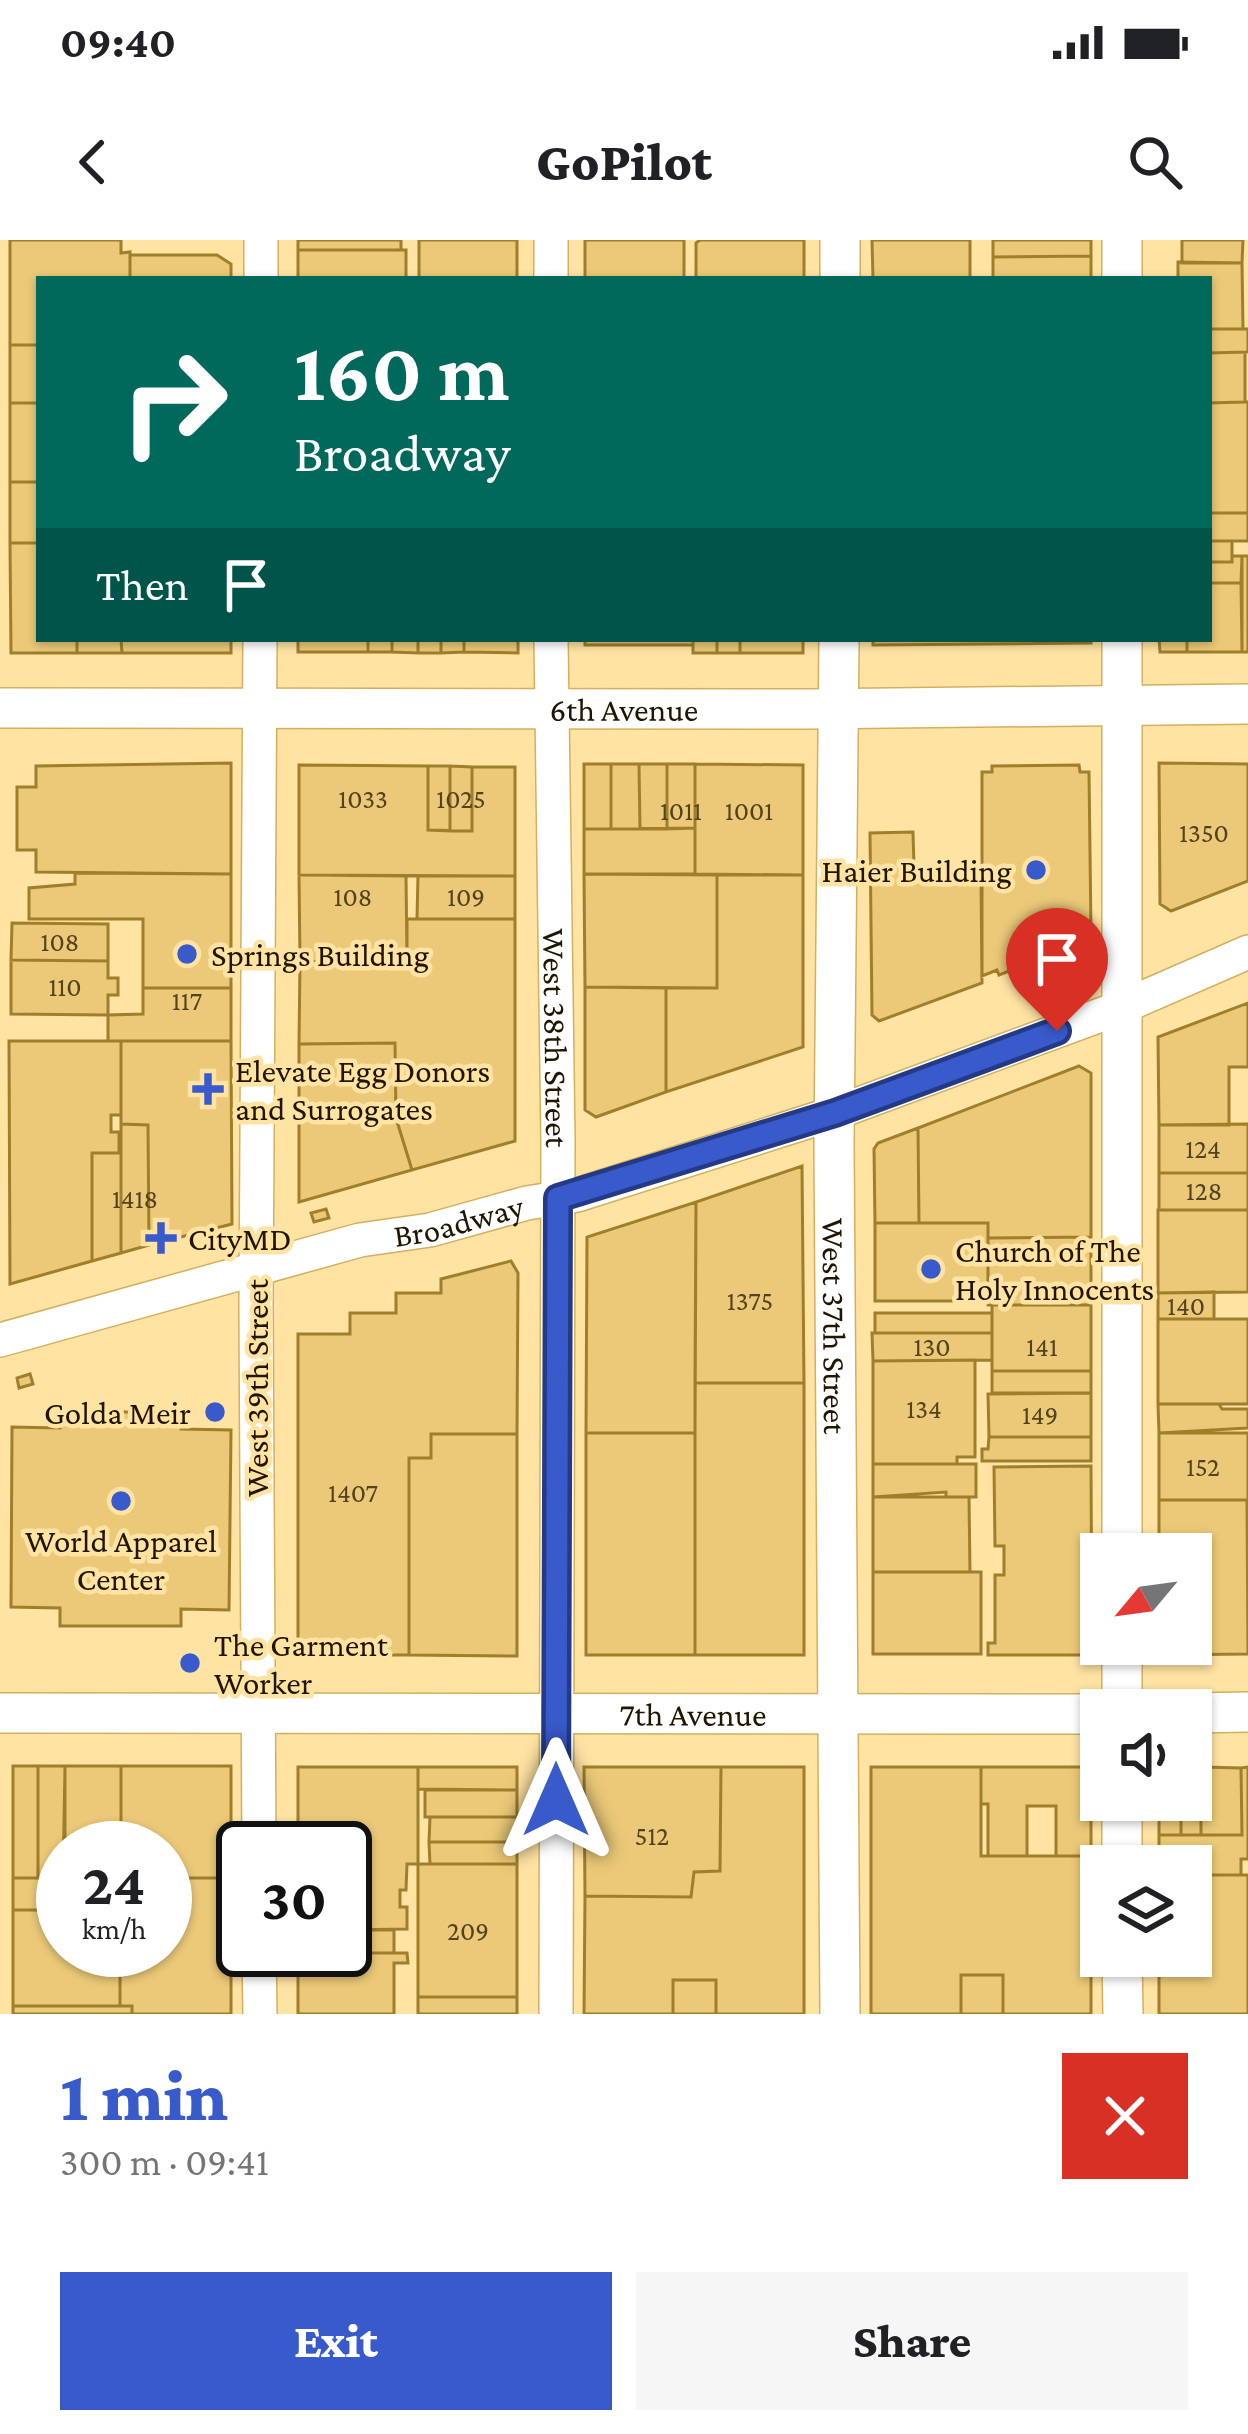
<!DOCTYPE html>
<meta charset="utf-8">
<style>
body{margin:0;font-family:"Crimson Pro",serif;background:#f6f6f6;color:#202124;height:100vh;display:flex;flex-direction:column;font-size:45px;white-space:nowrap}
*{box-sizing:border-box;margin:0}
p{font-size:39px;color:#757577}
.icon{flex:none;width:66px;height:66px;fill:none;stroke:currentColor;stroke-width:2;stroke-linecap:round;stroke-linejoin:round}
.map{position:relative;height:1774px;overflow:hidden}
.drawer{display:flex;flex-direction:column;background:#fff;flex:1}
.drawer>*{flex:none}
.top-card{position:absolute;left:36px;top:36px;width:1176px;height:366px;border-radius:0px;box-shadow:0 3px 9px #0004;background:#00695c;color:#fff;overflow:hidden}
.needle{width:78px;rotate:241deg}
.buttons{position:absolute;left:1080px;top:1293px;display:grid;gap:24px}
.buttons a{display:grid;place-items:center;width:132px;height:132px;border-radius:0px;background:#fff;box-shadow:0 3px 9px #0004;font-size:60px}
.speed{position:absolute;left:36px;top:1581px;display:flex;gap:24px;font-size:60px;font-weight:700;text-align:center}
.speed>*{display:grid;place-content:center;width:156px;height:156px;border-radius:50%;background:#fff;box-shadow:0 3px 9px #0004;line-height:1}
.speed small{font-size:30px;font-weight:400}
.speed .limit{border:6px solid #111;border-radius:18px;background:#fff;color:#111}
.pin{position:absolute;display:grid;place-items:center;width:102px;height:102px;color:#fff;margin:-123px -51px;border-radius:50% 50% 50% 0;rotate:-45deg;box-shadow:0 0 12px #0007}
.pin .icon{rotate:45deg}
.me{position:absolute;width:132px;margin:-66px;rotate:0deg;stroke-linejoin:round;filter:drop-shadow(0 0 9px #0008)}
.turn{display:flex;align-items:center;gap:42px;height:252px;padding:0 60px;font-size:54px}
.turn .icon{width:156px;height:156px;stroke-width:2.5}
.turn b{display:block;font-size:84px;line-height:102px}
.then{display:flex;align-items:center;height:114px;padding:0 60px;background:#0003;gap:24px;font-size:45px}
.round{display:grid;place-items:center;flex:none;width:126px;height:126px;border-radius:0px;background:#f6f6f6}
.overview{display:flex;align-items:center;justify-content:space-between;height:204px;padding:0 60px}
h1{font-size:72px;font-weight:800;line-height:90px;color:#385acb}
.primary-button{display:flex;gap:24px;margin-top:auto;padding:24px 60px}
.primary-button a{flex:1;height:138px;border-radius:0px;background:#385acb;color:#fff;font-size:48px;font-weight:800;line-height:138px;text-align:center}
.primary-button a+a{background:#f6f6f6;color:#202124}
.status{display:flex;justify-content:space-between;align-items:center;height:84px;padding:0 60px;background:#fff;direction:ltr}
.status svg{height:33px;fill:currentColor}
header{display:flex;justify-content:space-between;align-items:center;height:156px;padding:0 60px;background:#fff;font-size:54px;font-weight:800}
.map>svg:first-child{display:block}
.building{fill:#ebc978;stroke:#a07f2b;stroke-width:3}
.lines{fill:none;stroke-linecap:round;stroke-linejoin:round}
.minor-casing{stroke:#d2b05f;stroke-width:36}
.major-casing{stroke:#d2b05f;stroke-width:42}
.minor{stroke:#fff;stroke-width:33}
.major{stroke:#fff;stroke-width:39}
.route-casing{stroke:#243a84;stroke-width:30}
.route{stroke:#385acb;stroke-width:21}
.poi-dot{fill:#385acb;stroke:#ffe3a3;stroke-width:4.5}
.labels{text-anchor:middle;stroke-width:9;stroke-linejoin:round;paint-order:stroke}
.number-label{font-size:27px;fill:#52421e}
.street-label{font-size:33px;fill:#1f1500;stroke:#ffe3a3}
.poi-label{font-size:33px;fill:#1f1500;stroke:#ffe3a3;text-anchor:start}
</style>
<div class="status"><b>09:40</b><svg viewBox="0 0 49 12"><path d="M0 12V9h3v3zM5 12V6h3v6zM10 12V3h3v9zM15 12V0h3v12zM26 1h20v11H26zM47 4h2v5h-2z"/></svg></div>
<header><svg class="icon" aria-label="back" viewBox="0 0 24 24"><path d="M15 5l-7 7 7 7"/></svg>GoPilot<svg class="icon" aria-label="search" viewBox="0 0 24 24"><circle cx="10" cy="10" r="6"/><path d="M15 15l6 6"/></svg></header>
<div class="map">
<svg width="1248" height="1774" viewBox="0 0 1248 1774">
<rect width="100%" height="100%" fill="#ffe3a3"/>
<path class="building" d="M 10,0 L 121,0 L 121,13 L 130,12 L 130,39 L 39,39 L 39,105 L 10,105 Z
M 298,0 L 401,0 L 401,10 L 298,10 Z
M 419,0 L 517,0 L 517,39 L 419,39 Z
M 585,0 L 684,0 L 684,39 L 585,39 Z
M 700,0 L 804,0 L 804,39 L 696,39 L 696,3 Z
M 872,0 L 970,0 L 970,39 L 873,39 Z
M 993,0 L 1091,0 L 1091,16 L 993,17 Z
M 1182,0 L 1243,0 L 1242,23 L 1182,23 Z
M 298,10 L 406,10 L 406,39 L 298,39 Z
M 130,15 L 217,15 L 231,24 L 231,39 L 130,39 Z
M 1091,16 L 1091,39 L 993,39 L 993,17 Z
M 1178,22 L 1242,23 L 1243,89 L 1209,89 L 1209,39 L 1178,39 Z
M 1209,89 L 1248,89 L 1248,112 L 1209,113 Z
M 10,105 L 39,105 L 39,163 L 10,163 Z
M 1245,112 L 1245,162 L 1209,163 L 1209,113 Z
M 1245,162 L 1248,162 L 1248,273 L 1209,273 L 1209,163 Z
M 10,163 L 39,163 L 39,242 L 10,242 Z
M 10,242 L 39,242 L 39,303 L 10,303 Z
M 1209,273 L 1248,273 L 1248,301 L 1209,301 Z
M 1209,301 L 1232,301 L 1232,322 L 1209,322 Z
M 10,303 L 39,303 L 39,399 L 77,399 L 77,413 L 11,413 Z
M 1232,316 L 1242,316 L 1241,343 L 1209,343 L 1209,322 L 1232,322 Z
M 1242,316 L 1248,316 L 1248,412 L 1242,412 Z
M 1209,343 L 1241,343 L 1242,412 L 1187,412 L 1187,399 L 1209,399 Z
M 77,399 L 121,399 L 122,413 L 77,413 Z
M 121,399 L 231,399 L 231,413 L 122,413 Z
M 298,399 L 368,399 L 368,412 L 298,412 Z
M 368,399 L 392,399 L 392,412 L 368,412 Z
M 392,399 L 418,399 L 418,413 L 392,412 Z
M 418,399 L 441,399 L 441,413 L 418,413 Z
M 441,399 L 464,399 L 464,412 L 441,413 Z
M 464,399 L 518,399 L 518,413 L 464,412 Z
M 585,399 L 693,399 L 693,405 L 585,405 Z
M 693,399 L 717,399 L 717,413 L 693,413 Z
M 717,399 L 740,399 L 740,413 L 717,413 Z
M 740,399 L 803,399 L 803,413 L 740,413 Z
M 873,399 L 1091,399 L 1091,403 L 873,405 Z
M 1159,399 L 1187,399 L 1187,412 L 1160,412 Z
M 231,523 L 231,634 L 36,632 L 36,610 L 17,610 L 17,547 L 36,547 L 36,526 Z
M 1159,523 L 1248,524 L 1248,641 L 1171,671 L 1160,664 Z
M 584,524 L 611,524 L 611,589 L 584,589 Z
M 611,524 L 639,524 L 640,589 L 611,589 Z
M 639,524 L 667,524 L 667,589 L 640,589 Z
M 667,524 L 695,524 L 695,588 L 667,589 Z
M 695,524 L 803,525 L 803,635 L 695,634 Z
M 299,525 L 428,526 L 428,590 L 472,591 L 472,527 L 515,527 L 515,636 L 299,635 Z
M 1079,525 L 1080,532 L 1089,532 L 1091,692 L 1078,697 L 1080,703 L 999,735 L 997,730 L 982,736 L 982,532 L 992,532 L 992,526 Z
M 428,526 L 450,526 L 450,591 L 428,590 Z
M 450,526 L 472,527 L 472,591 L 450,591 Z
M 695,588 L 695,634 L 584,634 L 584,589 Z
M 913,592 L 914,627 L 925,627 L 925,636 L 981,639 L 982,743 L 879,781 L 872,775 L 870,593 Z
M 75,633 L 231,634 L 231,748 L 143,748 L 143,679 L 29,679 L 29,648 L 75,644 Z
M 584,634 L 717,635 L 717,748 L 585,747 Z
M 299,635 L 406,636 L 407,721 L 300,722 Z
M 717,635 L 803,635 L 803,807 L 666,852 L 666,748 L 717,748 Z
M 418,636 L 515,636 L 515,679 L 417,679 Z
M 407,679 L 515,679 L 515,901 L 412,930 L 396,878 L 395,803 L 299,804 L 300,722 L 407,721 Z
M 12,683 L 108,684 L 108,721 L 11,720 Z
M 11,720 L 108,721 L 108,738 L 118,738 L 118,755 L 108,755 L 108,775 L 11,774 Z
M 585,747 L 666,748 L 666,852 L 596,877 L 585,870 Z
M 143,748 L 231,748 L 231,801 L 108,801 L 108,775 L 143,774 Z
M 1248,763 L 1248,827 L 1229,827 L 1229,885 L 1159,885 L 1158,797 Z
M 9,801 L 121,801 L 121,875 L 111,875 L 111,892 L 119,892 L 119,913 L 92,913 L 92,1021 L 10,1044 Z
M 121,801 L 231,801 L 232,984 L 149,1005 L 148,885 L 121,884 Z
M 395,803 L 396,878 L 412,930 L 299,962 L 299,804 Z
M 1079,826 L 1091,833 L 1091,997 L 988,998 L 988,983 L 919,983 L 918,888 Z
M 121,884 L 148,885 L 149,1005 L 121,1013 Z
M 1248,884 L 1248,933 L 1159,933 L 1159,885 Z
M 918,888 L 919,983 L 875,983 L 874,909 L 878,903 Z
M 92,913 L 121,913 L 121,1013 L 92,1021 Z
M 802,926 L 804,1143 L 695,1143 L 696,962 Z
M 1159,933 L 1248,933 L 1248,970 L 1159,970 Z
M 696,962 L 695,1193 L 586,1193 L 587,997 Z
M 326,969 L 329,978 L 314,982 L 311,973 Z
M 1158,970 L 1248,970 L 1248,1052 L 1158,1053 Z
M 875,983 L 988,983 L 988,1061 L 875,1061 Z
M 1091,997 L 1091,1065 L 988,1065 L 988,998 Z
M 511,1021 L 518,1033 L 517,1194 L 431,1194 L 431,1218 L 409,1218 L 409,1415 L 298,1415 L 298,1094 L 350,1094 L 350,1073 L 396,1073 L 396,1053 L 441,1053 L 441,1039 Z
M 1214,1052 L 1214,1079 L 1158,1079 L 1158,1053 Z
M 992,1065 L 1091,1065 L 1091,1131 L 992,1131 Z
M 875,1073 L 992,1073 L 992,1093 L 875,1093 Z
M 1158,1079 L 1248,1079 L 1248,1164 L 1158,1164 Z
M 872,1093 L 992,1093 L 992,1120 L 873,1121 Z
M 975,1120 L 975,1217 L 957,1217 L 957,1224 L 873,1224 L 873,1121 Z
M 992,1131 L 1091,1131 L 1091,1153 L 992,1153 Z
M 30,1134 L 33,1144 L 19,1148 L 17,1138 Z
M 695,1143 L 804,1143 L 804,1415 L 695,1415 Z
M 1091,1153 L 1091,1197 L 989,1197 L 988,1154 Z
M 1158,1164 L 1219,1164 L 1222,1169 L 1248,1169 L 1248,1188 L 1159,1193 Z
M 60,1172 L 181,1172 L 181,1189 L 231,1190 L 229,1370 L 181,1369 L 181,1386 L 60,1386 L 60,1368 L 11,1367 L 12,1187 L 60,1188 Z
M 586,1193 L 695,1193 L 695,1415 L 586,1415 Z
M 1159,1193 L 1248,1193 L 1248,1260 L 1159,1260 Z
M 431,1194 L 517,1194 L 517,1416 L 409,1415 L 409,1218 L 431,1218 Z
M 989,1197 L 1091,1197 L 1091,1221 L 982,1221 L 982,1209 L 988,1209 Z
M 873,1224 L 976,1224 L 976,1257 L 946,1257 L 946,1252 L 873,1257 Z
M 1091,1226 L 1092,1415 L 988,1415 L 988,1403 L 995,1403 L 995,1335 L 1004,1335 L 1004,1306 L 995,1306 L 994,1227 Z
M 873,1257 L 969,1257 L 970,1332 L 873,1332 Z
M 1159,1260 L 1247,1260 L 1248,1414 L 1159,1415 L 1159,1404 L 1191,1404 L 1191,1314 L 1159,1314 Z
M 873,1332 L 981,1332 L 981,1414 L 873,1414 Z
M 13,1526 L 38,1526 L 38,1638 L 13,1638 Z
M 38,1526 L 65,1526 L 63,1638 L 38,1638 Z
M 65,1526 L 121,1526 L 121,1608 L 65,1608 Z
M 121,1526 L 231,1526 L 231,1638 L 165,1638 L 165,1608 L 121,1608 Z
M 298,1527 L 418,1527 L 418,1624 L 407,1624 L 406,1650 L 400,1650 L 400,1667 L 407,1667 L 407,1689 L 345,1690 L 345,1608 L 298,1608 Z
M 418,1527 L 517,1527 L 517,1550 L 418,1549 Z
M 584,1527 L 721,1527 L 720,1631 L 694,1632 L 691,1657 L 585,1656 Z
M 721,1527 L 804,1527 L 804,1774 L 716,1774 L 716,1740 L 673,1740 L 673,1774 L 584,1774 L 585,1656 L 691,1657 L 694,1632 L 720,1631 Z
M 871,1527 L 981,1527 L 981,1616 L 1091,1616 L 1091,1774 L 1003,1774 L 1003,1735 L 961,1735 L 961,1774 L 871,1774 Z
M 981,1527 L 1091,1527 L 1091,1616 L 1056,1616 L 1056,1566 L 1027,1566 L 1027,1616 L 988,1616 L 988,1564 L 981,1564 Z
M 1201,1527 L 1241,1528 L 1242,1595 L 1201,1595 Z
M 1201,1527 L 1201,1595 L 1181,1595 L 1181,1560 L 1191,1560 L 1191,1528 Z
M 1248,1527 L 1248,1619 L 1241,1619 L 1241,1635 L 1191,1635 L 1191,1626 L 1159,1626 L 1159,1595 L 1242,1595 L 1241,1528 Z
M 425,1550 L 517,1550 L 517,1577 L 425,1577 Z
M 1159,1560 L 1181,1560 L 1181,1595 L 1159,1595 Z
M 430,1577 L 517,1577 L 517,1602 L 429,1602 Z
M 429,1602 L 517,1602 L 517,1624 L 430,1624 Z
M 418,1624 L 517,1624 L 517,1757 L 418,1757 Z
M 1191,1635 L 1248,1635 L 1248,1774 L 1159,1774 L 1159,1716 L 1191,1716 Z
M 13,1638 L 63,1638 L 63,1670 L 13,1670 Z
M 165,1638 L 231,1638 L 231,1774 L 132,1774 L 132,1766 L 120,1766 L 120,1710 L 165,1710 Z
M 13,1670 L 63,1670 L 63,1710 L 120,1710 L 120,1766 L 13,1766 Z
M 345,1690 L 394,1690 L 394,1713 L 298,1713 L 298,1710 L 345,1710 Z
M 298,1713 L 407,1713 L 408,1723 L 394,1723 L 394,1774 L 298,1774 Z
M 961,1735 L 1003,1735 L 1003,1774 L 961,1774 Z
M 673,1740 L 716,1740 L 716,1774 L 673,1774 Z
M 418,1757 L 517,1757 L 517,1774 L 418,1774 Z
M 13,1766 L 132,1766 L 132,1774 L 13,1774 Z"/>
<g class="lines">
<g class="minor-casing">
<g id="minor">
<path d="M 551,0 L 551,39"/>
<path d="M 261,39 L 261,0"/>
<path id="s1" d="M 551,399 L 558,901 L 556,1774"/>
<path id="s2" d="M 0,1100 L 360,1000 L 430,990 L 527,963 L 577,955 L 835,873 L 1122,767 L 1248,712"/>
<path d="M 259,1608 L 256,1066 L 260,399"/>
<path d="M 259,1710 L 260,1774"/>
</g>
</g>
<g class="major-casing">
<g id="major">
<path d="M 840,0 L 840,39"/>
<path d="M 1122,39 L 1122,0"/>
<path id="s3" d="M 839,399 L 834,905 L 840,1774"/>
<path id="s4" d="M 0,468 L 808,469 L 1248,464"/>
<path d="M 1122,1314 L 1122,399"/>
<path d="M 1122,1470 L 1122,1404"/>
<path id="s5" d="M 0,1473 L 1101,1474"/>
<path d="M 1191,1473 L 1248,1472"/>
<path d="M 1122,1560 L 1122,1626"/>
<path d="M 1122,1716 L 1123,1774"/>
</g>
</g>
<use href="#minor" class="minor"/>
<use href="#major" class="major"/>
</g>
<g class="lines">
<g class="route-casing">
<path id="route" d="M 556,1560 L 558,958 L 835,873 L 1057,791"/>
</g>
<use href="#route" class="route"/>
</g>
<g class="poi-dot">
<circle cx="1036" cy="630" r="12"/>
<circle cx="187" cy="714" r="12"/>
<path d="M202 831h12v12h12v12h-12v12h-12v-12h-12v-12h12z"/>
<path d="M155 980h12v12h12v12h-12v12h-12v-12h-12v-12h12z"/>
<circle cx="931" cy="1029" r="12"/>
<circle cx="215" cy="1172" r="12"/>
<circle cx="121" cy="1261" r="12"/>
<circle cx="190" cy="1423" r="12"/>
</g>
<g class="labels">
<g class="number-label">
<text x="363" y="568">1033</text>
<text x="461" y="568">1025</text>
<text x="681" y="580">1011</text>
<text x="749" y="580">1001</text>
<text x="1204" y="602">1350</text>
<text x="353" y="666">108</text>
<text x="466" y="666">109</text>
<text x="60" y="711">108</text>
<text x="65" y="756">110</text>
<text x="187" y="770">117</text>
<text x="1203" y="918">124</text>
<text x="1204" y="960">128</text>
<text x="135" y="968">1418</text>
<text x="750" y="1070">1375</text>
<text x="1186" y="1075">140</text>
<text x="932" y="1116">130</text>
<text x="1042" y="1116">141</text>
<text x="924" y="1178">134</text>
<text x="1040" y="1184">149</text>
<text x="1203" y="1236">152</text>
<text x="353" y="1262">1407</text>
<text x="652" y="1605">512</text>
<text x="468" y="1700">209</text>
</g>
<g class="street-label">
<text dy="12" stroke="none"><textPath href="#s4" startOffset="624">6th Avenue</textPath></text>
<text dy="12" stroke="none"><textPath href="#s1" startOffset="399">West 38th Street</textPath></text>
<text dy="12" stroke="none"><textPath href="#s2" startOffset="474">Broadway</textPath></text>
<text dy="12" stroke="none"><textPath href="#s3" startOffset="687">West 37th Street</textPath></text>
<text transform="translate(256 1148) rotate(-90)" y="12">West 39th Street</text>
<text dy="12" stroke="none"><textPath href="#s5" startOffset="693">7th Avenue</textPath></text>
</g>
<g class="poi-label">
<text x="1012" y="642" text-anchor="end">Haier Building</text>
<text x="211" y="726">Springs Building</text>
<text x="235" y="842">Elevate Egg Donors<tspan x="235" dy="38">and Surrogates</tspan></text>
<text x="188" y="1010">CityMD</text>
<text x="955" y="1022">Church of The<tspan x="955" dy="38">Holy Innocents</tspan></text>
<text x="191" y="1184" text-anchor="end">Golda Meir</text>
<text x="121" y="1312" text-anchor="middle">World Apparel<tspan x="121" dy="38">Center</tspan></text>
<text x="214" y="1416">The Garment<tspan x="214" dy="38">Worker</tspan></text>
</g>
</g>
</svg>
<div class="buttons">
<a><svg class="needle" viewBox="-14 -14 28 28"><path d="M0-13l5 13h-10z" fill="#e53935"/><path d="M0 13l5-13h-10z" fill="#757577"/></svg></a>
<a><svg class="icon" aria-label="sound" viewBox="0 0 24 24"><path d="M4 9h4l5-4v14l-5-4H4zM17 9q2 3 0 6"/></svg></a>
<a><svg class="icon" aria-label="layers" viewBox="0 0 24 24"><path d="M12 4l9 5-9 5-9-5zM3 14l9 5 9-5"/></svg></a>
</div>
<div class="speed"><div>24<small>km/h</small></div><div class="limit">30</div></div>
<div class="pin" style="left:1057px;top:791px;background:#d93025"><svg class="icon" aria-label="arrive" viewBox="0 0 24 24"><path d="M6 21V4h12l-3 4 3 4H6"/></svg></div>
<svg class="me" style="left:556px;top:1560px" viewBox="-20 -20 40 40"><path d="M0-17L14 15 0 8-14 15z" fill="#385acb" stroke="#fff" stroke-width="4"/></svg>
<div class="top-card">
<div class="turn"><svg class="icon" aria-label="right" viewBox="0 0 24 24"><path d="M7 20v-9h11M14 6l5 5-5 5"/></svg><div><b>160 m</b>Broadway</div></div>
<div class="then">Then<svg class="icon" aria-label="arrive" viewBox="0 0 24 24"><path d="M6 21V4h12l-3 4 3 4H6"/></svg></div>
</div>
</div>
<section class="drawer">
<div class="overview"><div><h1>1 min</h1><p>300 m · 09:41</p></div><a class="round" style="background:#d93025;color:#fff"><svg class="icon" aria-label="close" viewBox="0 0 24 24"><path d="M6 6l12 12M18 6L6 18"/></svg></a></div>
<div class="primary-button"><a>Exit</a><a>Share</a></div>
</section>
